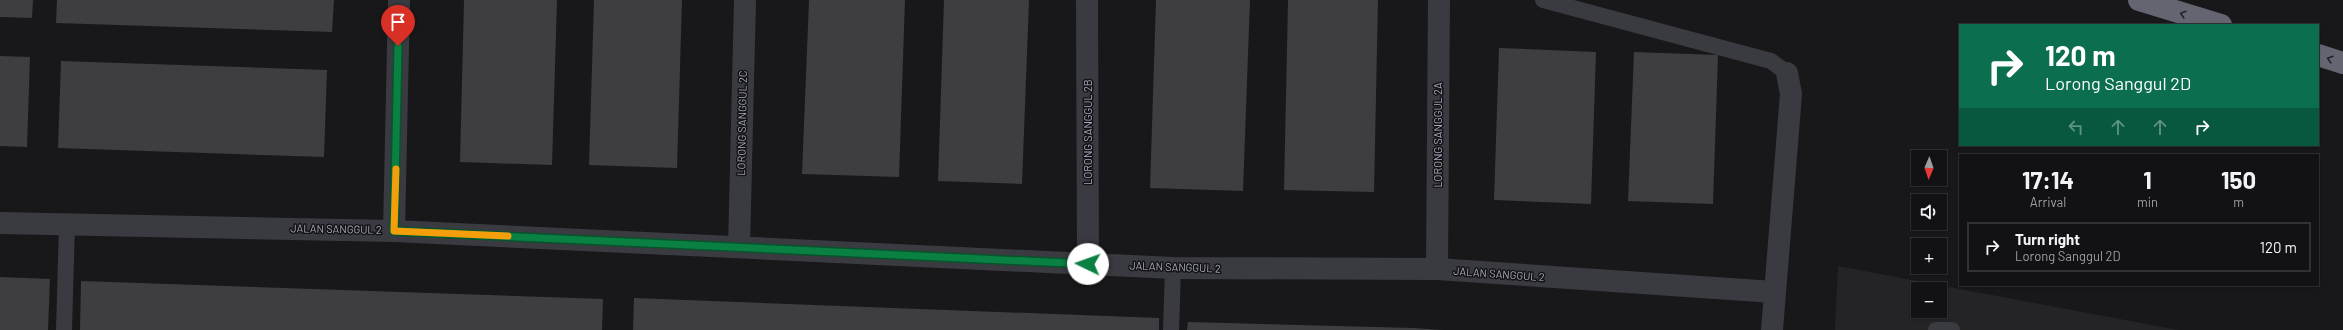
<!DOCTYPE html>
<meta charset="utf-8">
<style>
body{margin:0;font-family:Barlow,sans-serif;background:#1f2022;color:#f1f3f6;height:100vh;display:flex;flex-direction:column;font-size:15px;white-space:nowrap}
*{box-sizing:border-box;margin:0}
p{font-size:13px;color:#9c9ea0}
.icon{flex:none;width:22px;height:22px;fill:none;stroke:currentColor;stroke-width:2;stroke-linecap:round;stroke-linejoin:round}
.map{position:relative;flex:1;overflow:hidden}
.sheet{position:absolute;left:1959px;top:154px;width:360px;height:132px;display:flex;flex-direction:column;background:#121214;border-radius:0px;box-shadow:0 1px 3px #0004,0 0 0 1px #313234}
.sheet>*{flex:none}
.hud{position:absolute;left:1959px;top:24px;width:360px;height:122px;border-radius:0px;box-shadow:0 1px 3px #0004,0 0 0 1px #313234;background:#0b6e4f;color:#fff;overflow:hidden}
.needle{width:26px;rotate:182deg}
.buttons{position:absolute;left:1911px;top:150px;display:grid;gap:8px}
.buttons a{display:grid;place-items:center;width:36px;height:36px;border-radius:0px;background:#121214;box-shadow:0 1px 3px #0004,0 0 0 1px #313234;font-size:20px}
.pin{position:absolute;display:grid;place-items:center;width:34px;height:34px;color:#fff;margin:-41px -17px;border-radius:50% 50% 50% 0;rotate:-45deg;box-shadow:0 0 4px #0007}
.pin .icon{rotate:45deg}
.me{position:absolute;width:44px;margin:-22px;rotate:273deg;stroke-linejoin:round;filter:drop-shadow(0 0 3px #0008)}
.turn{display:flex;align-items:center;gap:14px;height:84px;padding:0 20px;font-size:18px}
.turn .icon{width:52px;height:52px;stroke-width:2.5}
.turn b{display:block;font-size:28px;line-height:34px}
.lanes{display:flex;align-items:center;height:38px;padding:0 20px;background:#0003;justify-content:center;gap:20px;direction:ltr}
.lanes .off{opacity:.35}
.eta{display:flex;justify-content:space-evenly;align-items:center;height:68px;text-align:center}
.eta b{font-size:24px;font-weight:700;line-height:28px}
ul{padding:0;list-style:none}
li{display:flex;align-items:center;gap:12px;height:50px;margin:0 8px 6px;padding:0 12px;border:2px solid #313234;border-radius:0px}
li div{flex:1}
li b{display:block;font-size:15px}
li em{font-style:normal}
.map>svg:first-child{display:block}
.built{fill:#242427;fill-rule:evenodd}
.building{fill:#3d3d42}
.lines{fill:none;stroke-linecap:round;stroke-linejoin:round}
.lane{stroke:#3a3a41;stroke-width:16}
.street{stroke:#3a3a41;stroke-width:22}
.highway{stroke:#646571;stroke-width:22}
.oneway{stroke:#232327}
.route-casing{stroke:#07532c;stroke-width:10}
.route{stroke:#0b8043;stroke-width:7}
.slow{stroke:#f59e0b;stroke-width:7}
.labels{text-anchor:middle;stroke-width:3;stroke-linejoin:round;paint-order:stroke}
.street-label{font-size:11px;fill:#a9abbb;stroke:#131315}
</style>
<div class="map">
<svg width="2343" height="330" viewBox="0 0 2343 330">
<rect width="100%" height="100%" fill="#18181a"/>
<path class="built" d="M 1838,266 L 2178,330 L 1835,330 ZM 1918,289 L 1940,289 L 1940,311 L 1918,311 Z"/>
<path class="building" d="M 0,0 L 33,0 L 32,18 L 0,17 Z
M 57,0 L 334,0 L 332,32 L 56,23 Z
M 464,0 L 557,0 L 552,165 L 460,162 Z
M 594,0 L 682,0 L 677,168 L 589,165 Z
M 809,0 L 905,0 L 899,177 L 802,174 Z
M 944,0 L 1029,0 L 1022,184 L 938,181 Z
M 1156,0 L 1250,0 L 1243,191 L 1150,188 Z
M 1288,0 L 1378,0 L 1374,192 L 1284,190 Z
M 1499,48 L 1596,52 L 1591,204 L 1494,200 Z
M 1634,52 L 1718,55 L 1713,204 L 1628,201 Z
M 0,56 L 30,57 L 27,147 L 0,146 Z
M 61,61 L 327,70 L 324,157 L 58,148 Z
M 0,277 L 50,279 L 48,330 L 0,330 Z
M 81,281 L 603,299 L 602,330 L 80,330 Z
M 634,298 L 1159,318 L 1159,330 L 633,330 Z
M 1188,322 L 1414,328 L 1442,330 L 1187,330 Z"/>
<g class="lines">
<path class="lane" d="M 1543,0 L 1771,61 L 1787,73
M 64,330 L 67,224
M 1171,330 L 1173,268
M 1936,330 L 1952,330"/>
<path class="street" d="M 1087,0 L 1088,263
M 0,223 L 394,231 L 1173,268 L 1437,269 L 1774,292
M 394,231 L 399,0
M 739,247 L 745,0
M 1437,269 L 1439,0
M 1772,330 L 1791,94 L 1787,73"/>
<path class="highway" d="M 2139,0 L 2221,25
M 2318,55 L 2343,63"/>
</g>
<defs><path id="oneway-chevron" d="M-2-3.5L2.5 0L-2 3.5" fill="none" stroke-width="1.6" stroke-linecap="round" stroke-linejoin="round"/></defs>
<g class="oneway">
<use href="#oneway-chevron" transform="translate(2183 14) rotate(-163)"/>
<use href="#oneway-chevron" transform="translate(2330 59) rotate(-163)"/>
</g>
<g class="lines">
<g class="route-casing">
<path id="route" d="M 398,46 L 394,231 L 1088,264"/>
</g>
<use href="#route" class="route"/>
<path class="slow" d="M 396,169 L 394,231 L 508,236"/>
</g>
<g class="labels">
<g class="street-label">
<text transform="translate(742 123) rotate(-89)" y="4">LORONG SANGGUL 2C</text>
<text transform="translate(1088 132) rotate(-90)" y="4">LORONG SANGGUL 2B</text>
<text transform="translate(1438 135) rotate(-90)" y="4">LORONG SANGGUL 2A</text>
<text transform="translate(336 229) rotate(1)" y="4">JALAN SANGGUL 2</text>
<text transform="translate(1175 267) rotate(2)" y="4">JALAN SANGGUL 2</text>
<text transform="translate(1499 274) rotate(4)" y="4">JALAN SANGGUL 2</text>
</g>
</g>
</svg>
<div class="buttons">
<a><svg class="needle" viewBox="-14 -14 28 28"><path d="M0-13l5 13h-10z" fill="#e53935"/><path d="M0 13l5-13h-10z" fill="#9c9ea0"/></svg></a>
<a><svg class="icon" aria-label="sound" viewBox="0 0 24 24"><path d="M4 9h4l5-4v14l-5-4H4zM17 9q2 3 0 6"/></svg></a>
<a>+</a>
<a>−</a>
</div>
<div class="pin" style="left:398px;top:46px;background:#d93025"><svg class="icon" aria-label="arrive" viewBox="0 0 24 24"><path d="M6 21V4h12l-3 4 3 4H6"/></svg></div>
<svg class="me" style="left:1088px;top:264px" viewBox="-20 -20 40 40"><circle r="19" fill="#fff"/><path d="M0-13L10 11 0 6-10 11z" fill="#0b8043"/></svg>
<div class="hud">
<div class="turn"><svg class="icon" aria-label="right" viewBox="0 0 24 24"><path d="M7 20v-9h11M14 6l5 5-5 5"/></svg><div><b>120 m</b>Lorong Sanggul 2D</div></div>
<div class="lanes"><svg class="icon off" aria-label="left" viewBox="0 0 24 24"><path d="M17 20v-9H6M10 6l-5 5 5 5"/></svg><svg class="icon off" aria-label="ahead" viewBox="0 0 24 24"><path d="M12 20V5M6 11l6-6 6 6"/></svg><svg class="icon off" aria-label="ahead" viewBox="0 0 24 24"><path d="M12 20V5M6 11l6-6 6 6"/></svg><svg class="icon" aria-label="right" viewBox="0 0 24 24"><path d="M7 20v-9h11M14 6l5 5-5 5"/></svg></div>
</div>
<section class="sheet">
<div class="eta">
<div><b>17:14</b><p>Arrival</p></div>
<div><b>1</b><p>min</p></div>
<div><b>150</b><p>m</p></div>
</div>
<ul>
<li><svg class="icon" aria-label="right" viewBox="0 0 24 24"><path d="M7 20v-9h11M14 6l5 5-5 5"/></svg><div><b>Turn right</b><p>Lorong Sanggul 2D</p></div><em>120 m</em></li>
</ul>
</section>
</div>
